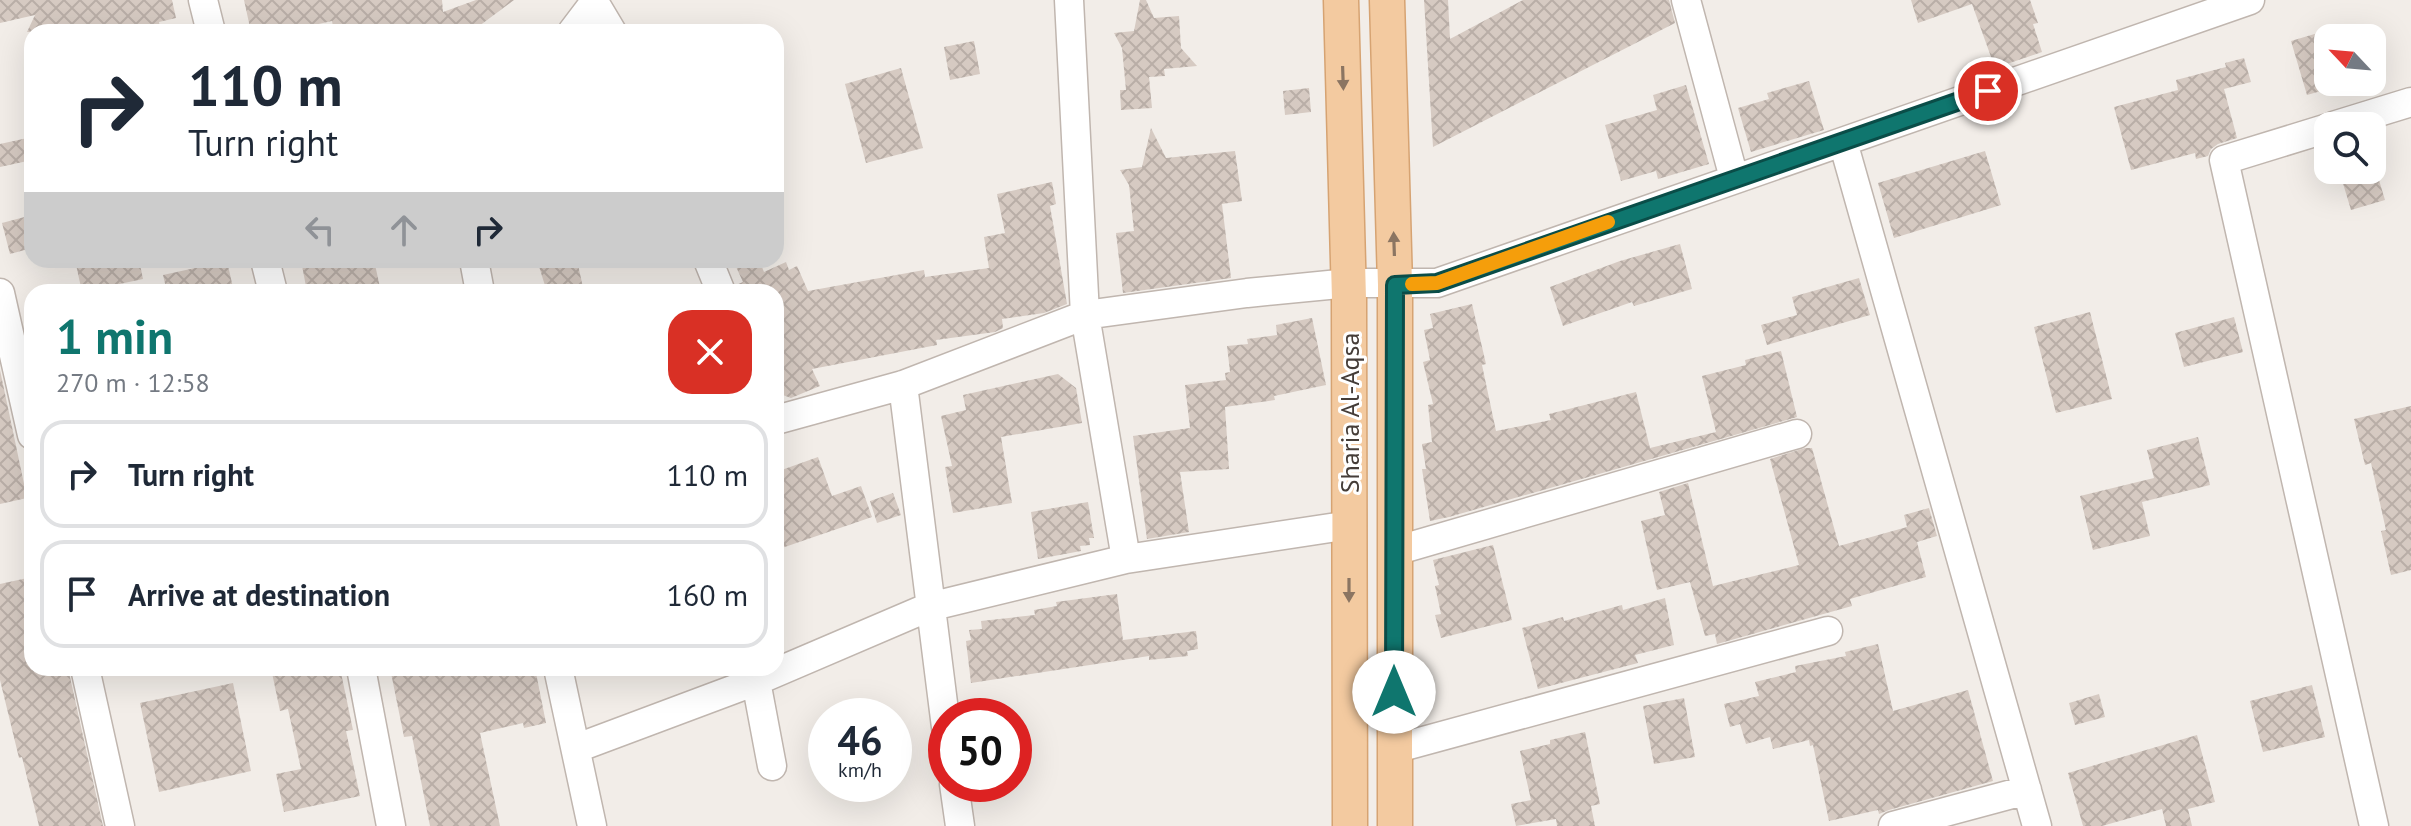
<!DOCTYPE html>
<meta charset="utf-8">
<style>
body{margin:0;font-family:"PT Sans",sans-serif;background:#f6f6f7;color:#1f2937;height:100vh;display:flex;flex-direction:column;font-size:30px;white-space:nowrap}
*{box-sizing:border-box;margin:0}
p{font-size:26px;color:#747a83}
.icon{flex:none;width:44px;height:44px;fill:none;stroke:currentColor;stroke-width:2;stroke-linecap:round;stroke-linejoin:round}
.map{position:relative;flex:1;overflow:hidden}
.sheet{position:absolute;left:24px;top:284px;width:760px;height:392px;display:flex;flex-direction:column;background:#fff;border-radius:24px;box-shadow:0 8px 32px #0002}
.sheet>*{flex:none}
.top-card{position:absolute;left:24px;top:24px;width:760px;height:244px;border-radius:24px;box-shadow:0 8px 32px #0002;background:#fff;color:#1f2937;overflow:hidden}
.needle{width:52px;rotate:296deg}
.tools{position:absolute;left:2314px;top:24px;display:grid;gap:16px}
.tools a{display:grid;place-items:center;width:72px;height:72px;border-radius:16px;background:#fff;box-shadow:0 8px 32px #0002;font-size:40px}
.speed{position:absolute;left:808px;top:698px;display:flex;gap:16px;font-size:40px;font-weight:700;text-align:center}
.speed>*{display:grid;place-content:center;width:104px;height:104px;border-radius:50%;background:#fff;box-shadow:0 8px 32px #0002;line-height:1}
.speed small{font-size:20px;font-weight:400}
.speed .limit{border:12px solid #d22;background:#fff;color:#111}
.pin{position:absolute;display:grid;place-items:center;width:68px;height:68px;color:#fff;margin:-34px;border:4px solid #fff;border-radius:50%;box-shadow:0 2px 8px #0007}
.me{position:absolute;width:88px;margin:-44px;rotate:0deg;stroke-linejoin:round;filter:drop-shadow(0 0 6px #0008)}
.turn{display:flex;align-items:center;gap:28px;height:168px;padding:0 32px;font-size:36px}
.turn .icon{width:104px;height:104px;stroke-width:2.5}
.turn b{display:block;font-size:56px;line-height:68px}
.lanes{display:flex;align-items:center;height:76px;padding:0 32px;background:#0003;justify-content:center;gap:40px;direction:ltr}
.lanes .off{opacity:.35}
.round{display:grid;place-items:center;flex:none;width:84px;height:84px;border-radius:24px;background:#f6f6f7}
.head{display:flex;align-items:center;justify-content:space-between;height:136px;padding:0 32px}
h1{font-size:48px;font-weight:700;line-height:60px;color:#0f766e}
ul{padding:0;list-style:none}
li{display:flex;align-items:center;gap:24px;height:108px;margin:0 16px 12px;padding:0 16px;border:4px solid #e0e1e3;border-radius:24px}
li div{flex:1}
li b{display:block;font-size:30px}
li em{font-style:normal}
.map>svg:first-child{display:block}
.building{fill:url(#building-cross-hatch)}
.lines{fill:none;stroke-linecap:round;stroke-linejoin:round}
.minor-casing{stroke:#c0b6af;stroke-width:31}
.major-casing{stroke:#d6a372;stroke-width:37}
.minor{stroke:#fff;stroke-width:28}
.major{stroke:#f3caa0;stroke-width:34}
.oneway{fill:#8b7562}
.route-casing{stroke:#0a4d48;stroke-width:20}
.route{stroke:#0f766e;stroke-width:14}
.slow{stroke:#f59e0b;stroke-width:14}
.labels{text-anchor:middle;stroke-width:6;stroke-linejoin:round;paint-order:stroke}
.street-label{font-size:26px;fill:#453d38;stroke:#fff}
</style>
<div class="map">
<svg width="2411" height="826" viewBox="0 0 2411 826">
<defs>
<pattern id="building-cross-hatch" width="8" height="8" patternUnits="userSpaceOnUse" patternTransform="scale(2)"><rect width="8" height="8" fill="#d6cac2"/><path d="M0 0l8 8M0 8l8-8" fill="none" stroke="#b9aea7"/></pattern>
</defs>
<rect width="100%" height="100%" fill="#f2ede8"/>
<path class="building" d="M 0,0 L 172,0 L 176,18 L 159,22 L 161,32 L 27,32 L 35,15 L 0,23 Z
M 244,0 L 442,0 L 443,12 L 476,0 L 514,0 L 471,32 L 334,32 L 332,21 L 283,32 L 251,32 Z
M 1140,0 L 1146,0 L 1154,18 L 1179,16 L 1181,48 L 1197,66 L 1164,69 L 1165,76 L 1149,77 L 1152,108 L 1121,110 L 1120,90 L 1126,90 L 1122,48 L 1114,33 L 1134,31 Z
M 1424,0 L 1448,0 L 1450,39 L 1523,0 L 1669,0 L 1675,23 L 1433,147 Z
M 1911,0 L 2030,0 L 2038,23 L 2033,24 L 2042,52 L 1995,68 L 1972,4 L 1918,23 Z
M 2328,30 L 2328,89 L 2307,95 L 2291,41 Z
M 974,41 L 980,74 L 950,80 L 944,47 Z
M 2244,58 L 2251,82 L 2224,89 L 2237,138 L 2218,144 L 2211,149 L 2208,156 L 2196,159 L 2195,153 L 2131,170 L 2114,107 L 2178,90 L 2176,80 L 2226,67 L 2225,63 Z
M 901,68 L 923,148 L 866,163 L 845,84 Z
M 1809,81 L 1824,130 L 1751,152 L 1738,108 L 1769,99 L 1767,93 Z
M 1686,85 L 1709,164 L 1658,179 L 1656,171 L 1621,181 L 1605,125 L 1657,110 L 1653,95 Z
M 1309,88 L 1311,112 L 1285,115 L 1283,91 Z
M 1151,128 L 1166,158 L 1235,151 L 1242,201 L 1222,204 L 1231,278 L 1123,293 L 1116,233 L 1134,231 L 1129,185 L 1120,170 L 1142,167 Z
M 32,137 L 32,160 L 0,167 L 0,144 Z
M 1985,151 L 2001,205 L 1894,238 L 1878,183 Z
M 2339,170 L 2376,170 L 2385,200 L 2351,210 Z
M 1052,182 L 1056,204 L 1050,206 L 1067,304 L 1044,313 L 1002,319 L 1003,328 L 995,332 L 936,340 L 937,345 L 812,369 L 820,386 L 791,398 L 780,394 L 776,386 L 776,292 L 738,292 L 736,285 L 743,282 L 733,260 L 759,260 L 764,272 L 786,262 L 789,270 L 797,266 L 808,291 L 924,270 L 925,277 L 989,268 L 984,237 L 1005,233 L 997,194 Z
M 32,215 L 32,248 L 10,254 L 2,223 Z
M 1680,244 L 1692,289 L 1634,306 L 1632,302 L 1563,326 L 1550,287 L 1620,261 Z
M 75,260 L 139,260 L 143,279 L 82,292 Z
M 301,260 L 374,260 L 381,292 L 307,292 Z
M 537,260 L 577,260 L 584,292 L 547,292 Z
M 227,261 L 234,292 L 167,292 L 163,275 Z
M 1859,278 L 1870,315 L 1767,345 L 1761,325 L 1797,315 L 1792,297 Z
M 1472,304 L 1486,364 L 1482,365 L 1496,431 L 1551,420 L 1549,414 L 1636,392 L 1650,448 L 1716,432 L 1702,376 L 1746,365 L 1745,360 L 1781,351 L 1797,417 L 1449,517 L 1430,521 L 1422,469 L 1426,469 L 1422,444 L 1432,442 L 1428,405 L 1433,404 L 1423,362 L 1430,360 L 1424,330 L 1433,328 L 1430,314 Z
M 2090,312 L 2112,399 L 2056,413 L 2034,327 Z
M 2234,317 L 2243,352 L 2184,367 L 2175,333 Z
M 1312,318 L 1326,385 L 1274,396 L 1275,400 L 1225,407 L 1229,469 L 1180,472 L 1189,532 L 1147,539 L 1133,436 L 1190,428 L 1185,385 L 1226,380 L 1225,373 L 1230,372 L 1227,346 L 1248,344 L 1247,339 L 1277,335 L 1276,325 Z
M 0,370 L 27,498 L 0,504 Z
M 1058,374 L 1076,388 L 1082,423 L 1001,437 L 1012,503 L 953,513 L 945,467 L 952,466 L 941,416 L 966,410 L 963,395 Z
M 2411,406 L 2411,570 L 2391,575 L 2381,531 L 2386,530 L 2371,463 L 2365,465 L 2354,419 Z
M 2198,437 L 2210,485 L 2142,502 L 2150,536 L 2093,550 L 2080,496 L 2154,478 L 2147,450 Z
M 1805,448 L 1812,448 L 1839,546 L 1907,527 L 1904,515 L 1929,508 L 1937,536 L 1917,542 L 1926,577 L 1850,599 L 1852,606 L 1717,644 L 1715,634 L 1705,636 L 1690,582 L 1657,590 L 1641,521 L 1665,515 L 1659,492 L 1688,483 L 1713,586 L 1799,565 L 1770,459 Z
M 818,457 L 832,496 L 861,486 L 872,517 L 776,550 L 776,472 Z
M 893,493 L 901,515 L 877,523 L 870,501 Z
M 1088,502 L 1094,538 L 1089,538 L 1090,545 L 1080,546 L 1081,551 L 1038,559 L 1031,512 Z
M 1493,545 L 1512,620 L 1441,638 L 1435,615 L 1441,614 L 1435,586 L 1439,585 L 1433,560 Z
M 32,577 L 32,668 L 68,668 L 103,826 L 39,826 L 22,757 L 19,758 L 0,680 L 0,584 Z
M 1117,594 L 1123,640 L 1196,631 L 1198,649 L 1187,651 L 1188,656 L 1149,660 L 1149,656 L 971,683 L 966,641 L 971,640 L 969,630 L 982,629 L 981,621 L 1035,615 L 1034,610 L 1057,606 L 1056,602 Z
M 1665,598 L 1674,645 L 1635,655 L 1638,663 L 1538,689 L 1522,628 L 1563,617 L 1564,621 L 1622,605 L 1623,610 Z
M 1878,644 L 1893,711 L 1968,690 L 1993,781 L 1889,810 L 1879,814 L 1878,810 L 1829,821 L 1813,745 L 1810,746 L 1809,740 L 1773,749 L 1770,737 L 1746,744 L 1740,724 L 1730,727 L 1724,704 L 1759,696 L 1755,682 L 1796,672 L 1795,666 L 1846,656 L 1845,652 Z
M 271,668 L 340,668 L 353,730 L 346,731 L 360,796 L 284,812 L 276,774 L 301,769 L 288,709 L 280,711 Z
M 390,668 L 535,668 L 546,723 L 524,728 L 523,723 L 480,733 L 500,826 L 430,826 L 412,736 L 404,737 Z
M 233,683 L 251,771 L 159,792 L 140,703 Z
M 2312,685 L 2325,737 L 2263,752 L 2250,701 Z
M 2099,694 L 2105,717 L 2075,725 L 2069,703 Z
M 1684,698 L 1695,757 L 1654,764 L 1643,706 Z
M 1585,732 L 1600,804 L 1591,806 L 1595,826 L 1557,826 L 1556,819 L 1516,826 L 1511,804 L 1531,800 L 1520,751 L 1550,744 L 1550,740 Z
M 2197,735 L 2215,802 L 2188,809 L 2192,826 L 2166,826 L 2162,809 L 2102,826 L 2083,826 L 2068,773 Z"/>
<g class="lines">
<g class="minor-casing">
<path id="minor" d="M 203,0 L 211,32
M 593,0 L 612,32
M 1069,0 L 1085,315 L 1126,559
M 1686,0 L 1734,178
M 572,32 L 594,3
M 2333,126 L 2411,102
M 2328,128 L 2224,160 L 2374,826
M 1843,142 L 2037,826
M 265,260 L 273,292
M 474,260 L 480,292
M 708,260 L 721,292
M 0,293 L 32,435
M 903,385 L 946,727
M 776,420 L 903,385 L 1085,315 L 1247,293 L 1349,283 L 1437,283 L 2250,0
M 1395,551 L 1797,434
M 85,668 L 120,826
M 361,668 L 391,826
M 558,668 L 592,826
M 756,681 L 772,766
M 577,748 L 756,681 L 929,607 L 1126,559 L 1350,525
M 1394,749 L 1828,631
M 954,784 L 960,826
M 1893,826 L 2027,790"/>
</g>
<g class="major-casing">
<path id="major" d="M 1341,0 L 1349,299 L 1350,826
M 1387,0 L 1395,285 L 1395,826"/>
</g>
<use href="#minor" class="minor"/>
<use href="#major" class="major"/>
</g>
<defs><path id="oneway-solid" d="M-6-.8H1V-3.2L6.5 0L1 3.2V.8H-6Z" transform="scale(2)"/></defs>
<g class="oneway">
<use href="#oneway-solid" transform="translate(1343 78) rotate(88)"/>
<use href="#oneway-solid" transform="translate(1394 244) rotate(-92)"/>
<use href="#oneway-solid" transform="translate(1349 590) rotate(90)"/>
</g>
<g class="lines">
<g class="route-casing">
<path id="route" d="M 1394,692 L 1395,285 L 1437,283 L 1988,91"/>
</g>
<use href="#route" class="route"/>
<path class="slow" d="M 1412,284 L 1437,283 L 1608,222"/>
</g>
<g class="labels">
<g class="street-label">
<text transform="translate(1350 413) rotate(-90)" y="9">Sharia Al-Aqsa</text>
</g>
</g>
</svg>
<div class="tools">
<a><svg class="needle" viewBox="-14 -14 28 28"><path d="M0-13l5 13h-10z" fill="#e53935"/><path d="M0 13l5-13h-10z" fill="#747a83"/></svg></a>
<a><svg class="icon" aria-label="search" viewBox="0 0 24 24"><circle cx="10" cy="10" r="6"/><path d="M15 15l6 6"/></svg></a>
</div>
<div class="speed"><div>46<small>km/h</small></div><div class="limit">50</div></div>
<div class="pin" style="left:1988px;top:91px;background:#d93025"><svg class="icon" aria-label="arrive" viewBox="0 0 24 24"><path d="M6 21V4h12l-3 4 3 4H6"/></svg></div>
<svg class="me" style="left:1394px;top:692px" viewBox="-20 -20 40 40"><circle r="19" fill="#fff"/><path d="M0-13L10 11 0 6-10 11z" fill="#0f766e"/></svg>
<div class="top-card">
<div class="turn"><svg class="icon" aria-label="right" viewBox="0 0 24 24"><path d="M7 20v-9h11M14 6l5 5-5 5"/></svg><div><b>110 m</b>Turn right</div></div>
<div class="lanes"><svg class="icon off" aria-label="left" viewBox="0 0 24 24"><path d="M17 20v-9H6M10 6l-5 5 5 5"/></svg><svg class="icon off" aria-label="ahead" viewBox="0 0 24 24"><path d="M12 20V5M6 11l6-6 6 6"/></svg><svg class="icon" aria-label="right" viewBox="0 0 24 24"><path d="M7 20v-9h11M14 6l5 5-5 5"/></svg></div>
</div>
<section class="sheet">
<div class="head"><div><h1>1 min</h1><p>270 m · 12:58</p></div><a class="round" style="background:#d93025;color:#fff"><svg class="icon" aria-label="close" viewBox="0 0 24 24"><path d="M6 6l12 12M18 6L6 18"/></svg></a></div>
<ul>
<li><svg class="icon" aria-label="right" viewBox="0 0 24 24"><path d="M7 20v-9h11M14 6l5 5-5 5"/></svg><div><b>Turn right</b></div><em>110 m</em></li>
<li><svg class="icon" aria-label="arrive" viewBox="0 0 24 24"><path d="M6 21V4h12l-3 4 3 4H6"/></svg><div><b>Arrive at destination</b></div><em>160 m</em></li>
</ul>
</section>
</div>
